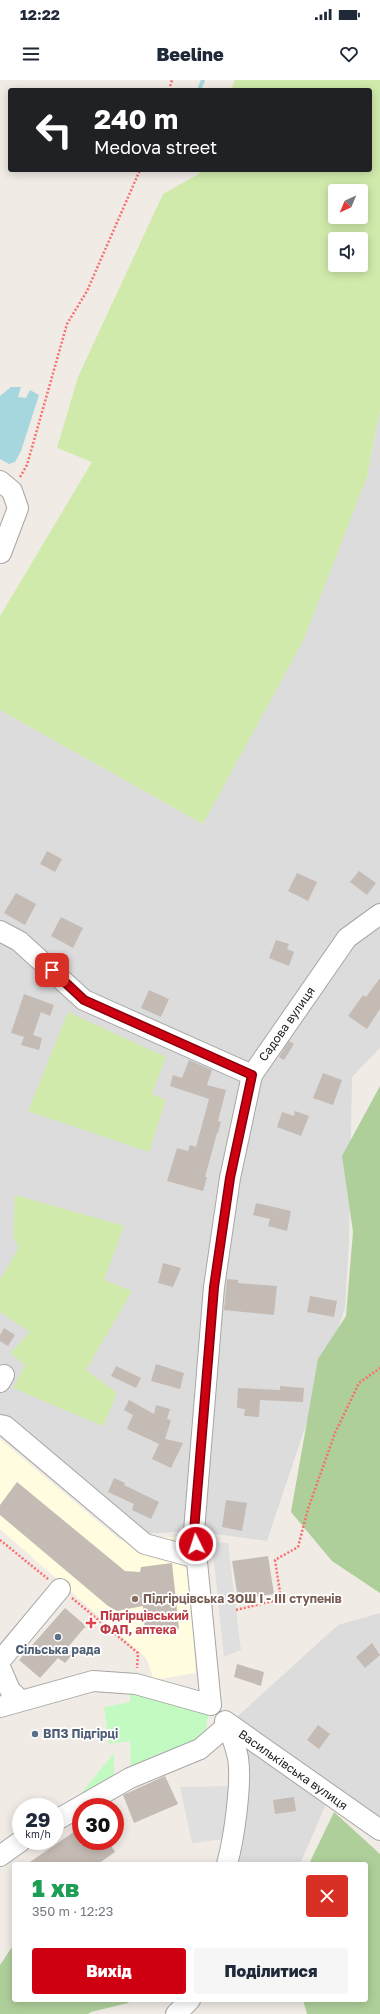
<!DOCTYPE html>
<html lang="uk">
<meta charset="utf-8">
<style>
body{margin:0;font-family:"Golos Text",sans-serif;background:#f6f6f7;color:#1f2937;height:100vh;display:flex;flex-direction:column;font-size:15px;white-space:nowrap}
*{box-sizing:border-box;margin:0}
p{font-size:13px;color:#747a83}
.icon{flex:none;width:22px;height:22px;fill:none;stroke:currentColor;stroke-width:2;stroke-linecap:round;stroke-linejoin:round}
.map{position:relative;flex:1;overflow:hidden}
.panel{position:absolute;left:12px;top:1782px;width:356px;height:140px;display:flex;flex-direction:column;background:#fff;border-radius:4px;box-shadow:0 2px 10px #0003}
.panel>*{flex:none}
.banner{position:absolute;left:8px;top:8px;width:364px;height:84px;border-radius:4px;box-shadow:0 2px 10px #0003;background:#202124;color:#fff;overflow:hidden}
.needle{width:26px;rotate:224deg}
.fabs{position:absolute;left:328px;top:104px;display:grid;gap:8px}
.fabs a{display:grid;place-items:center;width:40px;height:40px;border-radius:4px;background:#fff;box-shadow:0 2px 10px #0003;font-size:20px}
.speed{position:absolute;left:12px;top:1718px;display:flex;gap:8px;font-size:20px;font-weight:700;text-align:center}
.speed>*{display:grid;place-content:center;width:52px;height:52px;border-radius:50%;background:#fff;box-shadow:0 2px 10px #0003;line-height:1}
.speed small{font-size:10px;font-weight:400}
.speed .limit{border:6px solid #d22;background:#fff;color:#111}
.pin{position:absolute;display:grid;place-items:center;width:34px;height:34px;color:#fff;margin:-17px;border-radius:8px;box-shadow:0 2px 6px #0006}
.me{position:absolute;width:44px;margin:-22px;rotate:356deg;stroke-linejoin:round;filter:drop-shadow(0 0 3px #0008)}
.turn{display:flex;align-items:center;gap:14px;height:84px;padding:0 20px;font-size:18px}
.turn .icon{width:52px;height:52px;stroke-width:2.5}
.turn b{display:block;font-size:28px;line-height:34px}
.round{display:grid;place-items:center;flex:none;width:42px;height:42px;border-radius:4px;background:#f6f6f7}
.head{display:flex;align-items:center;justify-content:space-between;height:68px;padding:0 20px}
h1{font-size:24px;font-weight:800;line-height:30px;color:#1e9e55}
.button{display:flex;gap:8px;margin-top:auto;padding:8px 20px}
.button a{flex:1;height:46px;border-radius:4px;background:#ce0012;color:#fff;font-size:16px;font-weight:800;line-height:46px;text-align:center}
.button a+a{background:#f6f6f7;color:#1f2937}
.status{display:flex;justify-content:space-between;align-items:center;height:28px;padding:0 20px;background:#fff;direction:ltr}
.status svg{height:11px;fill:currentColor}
header{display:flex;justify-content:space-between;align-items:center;height:52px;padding:0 20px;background:#fff;font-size:18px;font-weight:800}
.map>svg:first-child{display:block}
.residential{fill:#dddcdc}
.education{fill:#fffcdf}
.grass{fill:#d0eaab;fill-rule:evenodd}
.forest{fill:#aecf9a}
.park{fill:#c3fac2}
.parking{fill:#dfdfdf}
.water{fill:#a6d6de}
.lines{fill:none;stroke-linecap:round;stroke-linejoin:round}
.stream{stroke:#a6d6de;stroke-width:4}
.building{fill:#c5bbb5}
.minor-casing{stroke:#a6a6a6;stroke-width:22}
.path{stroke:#fa6e6c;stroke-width:2.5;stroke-dasharray:2 2;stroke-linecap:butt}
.minor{stroke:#fff;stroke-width:20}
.route-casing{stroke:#86000c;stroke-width:10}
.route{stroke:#ce0012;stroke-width:7}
.education-dot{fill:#8d6e63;stroke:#fff;stroke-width:1.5}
.health-dot{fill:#e0444e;stroke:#fff;stroke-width:1.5}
.service-dot{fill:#5c6f8a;stroke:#fff;stroke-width:1.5}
.labels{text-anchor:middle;stroke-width:3.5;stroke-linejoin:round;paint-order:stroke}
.street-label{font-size:12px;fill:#1f1f1f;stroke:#fff}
.education-label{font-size:12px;font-weight:bold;fill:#785e54;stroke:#fff;text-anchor:start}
.health-label{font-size:12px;font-weight:bold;fill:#be3a42;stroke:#fff;text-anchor:start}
.service-label{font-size:12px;font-weight:bold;fill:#4e5e75;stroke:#fff}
</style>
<div class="status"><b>12:22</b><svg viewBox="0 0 49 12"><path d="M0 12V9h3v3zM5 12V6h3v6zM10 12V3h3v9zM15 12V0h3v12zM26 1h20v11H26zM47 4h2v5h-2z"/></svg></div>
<header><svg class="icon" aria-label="menu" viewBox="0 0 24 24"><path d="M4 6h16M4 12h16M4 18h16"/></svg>Beeline<svg class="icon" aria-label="heart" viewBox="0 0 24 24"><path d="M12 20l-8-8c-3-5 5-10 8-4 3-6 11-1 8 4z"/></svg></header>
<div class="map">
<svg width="380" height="1934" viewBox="0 0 380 1934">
<rect width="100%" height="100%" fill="#f0ebe5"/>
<path class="residential" d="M 380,329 L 380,968 L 352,997 L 349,1161 L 345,1228 L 267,1461 L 194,1451 L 122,1455 L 0,1347 L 0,630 L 203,744 L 367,397 Z
M 380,1533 L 380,1750 L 330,1715 L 300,1784 L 224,1784 L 239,1699 L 228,1645 L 338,1545 Z"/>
<path class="education" d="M 0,1359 L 120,1460 L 186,1456 L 196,1593 L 154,1600 L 146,1578 L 0,1449 Z"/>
<path class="grass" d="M 235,0 L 380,0 L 380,329 L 367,397 L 303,561 L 203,744 L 0,630 L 0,536 L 92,382 L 57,368 L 78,297 L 163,114 L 199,94 L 201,90 L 370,90 L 370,10 L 231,10 ZM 335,111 L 361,111 L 361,137 L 335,137 ZM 335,159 L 361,159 L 361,185 L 335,185 Z
M 68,932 L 166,977 L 152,1014 L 166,1020 L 149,1072 L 28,1031 Z
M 15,1115 L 124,1146 L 104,1200 L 132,1211 L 86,1290 L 117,1313 L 103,1346 L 13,1308 L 25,1285 L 10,1273 L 30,1252 L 0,1232 L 0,1199 L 19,1168 L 13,1157 Z"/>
<path class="forest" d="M 380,1006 L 380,1513 L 332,1481 L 291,1432 L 318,1279 L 346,1236 L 353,1152 L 342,1076 Z
M 334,1732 L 380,1774 L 380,1934 L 307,1934 L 303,1920 L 366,1920 L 366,1784 L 309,1784 Z
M 14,1864 L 14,1920 L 131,1920 L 128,1923 L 91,1932 L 88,1934 L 0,1934 L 0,1885 Z"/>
<path class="park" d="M 130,1611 L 208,1635 L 205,1660 L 131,1690 L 130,1661 L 109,1664 L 104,1627 L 130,1622 Z
M 114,1673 L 114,1696 L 79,1716 Z"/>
<path class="parking" d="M 212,1462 L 228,1463 L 241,1570 L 224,1577 Z
M 231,1706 L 225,1759 L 192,1763 L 180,1707 Z"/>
<path class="water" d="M 11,307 L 21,307 L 18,317 L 26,318 L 30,310 L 39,315 L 21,371 L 15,382 L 9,384 L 0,379 L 0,316 Z"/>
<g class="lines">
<path class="stream" d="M 199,10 L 203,0"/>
</g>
<path class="building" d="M 47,771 L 62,779 L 55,792 L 40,784 Z
M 359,791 L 376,803 L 367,815 L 350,802 Z
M 297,793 L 317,802 L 308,821 L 288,811 Z
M 16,813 L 36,824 L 25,845 L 4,833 Z
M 61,837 L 83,848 L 73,868 L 51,856 Z
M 276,860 L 289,864 L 287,869 L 294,872 L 289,886 L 269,878 Z
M 380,898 L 380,929 L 367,949 L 348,936 L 363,915 L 366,917 Z
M 149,910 L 169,919 L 161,937 L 141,928 Z
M 24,914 L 54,925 L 50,936 L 41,932 L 33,955 L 42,958 L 39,970 L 21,965 L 24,957 L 11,953 Z
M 289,961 L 294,964 L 284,980 L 279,977 Z
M 189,980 L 212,990 L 207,1005 L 226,1010 L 218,1041 L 221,1042 L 218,1053 L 217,1053 L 205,1097 L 207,1097 L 203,1111 L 167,1101 L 177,1068 L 188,1071 L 190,1065 L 196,1067 L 209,1019 L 170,1006 L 173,995 L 182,998 Z
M 323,993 L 342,1000 L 333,1025 L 313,1018 Z
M 295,1031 L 309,1036 L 301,1056 L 277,1047 L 282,1032 L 294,1036 Z
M 256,1123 L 291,1131 L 287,1151 L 268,1146 L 270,1139 L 253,1135 Z
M 163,1183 L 181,1188 L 173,1207 L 158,1203 Z
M 227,1199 L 238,1200 L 238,1203 L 277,1206 L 274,1235 L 224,1230 Z
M 310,1216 L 337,1221 L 334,1237 L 307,1232 Z
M 4,1248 L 15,1255 L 8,1266 L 0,1261 L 0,1255 Z
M 156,1284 L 184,1293 L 180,1309 L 151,1301 Z
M 116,1286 L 141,1298 L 136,1308 L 111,1296 Z
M 280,1306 L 304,1308 L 303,1322 L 260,1320 L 259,1337 L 244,1336 L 245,1329 L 237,1328 L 238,1308 L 280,1310 Z
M 129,1320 L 154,1334 L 156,1325 L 170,1329 L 167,1339 L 171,1340 L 165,1359 L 183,1363 L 171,1388 L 152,1379 L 159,1364 L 127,1349 L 133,1335 L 124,1330 Z
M 114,1398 L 125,1403 L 124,1405 L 159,1422 L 151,1439 L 132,1430 L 134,1424 L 108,1412 Z
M 17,1402 L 125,1491 L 140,1492 L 141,1487 L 172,1483 L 179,1549 L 145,1554 L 143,1526 L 117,1531 L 108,1526 L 0,1435 L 0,1425 Z
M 226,1420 L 247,1423 L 242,1451 L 222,1447 Z
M 268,1476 L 274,1514 L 238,1519 L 232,1481 Z
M 65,1528 L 86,1546 L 67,1568 L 73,1574 L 65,1583 L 58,1578 L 40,1598 L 19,1580 Z
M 372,1563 L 380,1575 L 365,1588 L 356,1577 Z
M 237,1584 L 264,1592 L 261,1606 L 234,1597 Z
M 318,1645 L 330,1654 L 319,1669 L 307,1660 Z
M 165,1696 L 178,1724 L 134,1743 L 123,1715 Z
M 294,1717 L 296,1731 L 275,1734 L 273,1720 Z
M 81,1747 L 81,1761 L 108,1761 L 115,1772 L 98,1784 L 27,1784 Z"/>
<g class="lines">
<g class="minor-casing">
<path id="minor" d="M 0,401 L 12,411 L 18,428 L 1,473
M 0,851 L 19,861 L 84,920 L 252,995
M 0,1302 L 4,1295
M 0,1345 L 5,1346 L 145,1464 L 197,1478
M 0,1581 L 60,1509
M 0,1587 L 10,1610 L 21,1621
M 211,1625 L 194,1451 L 214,1207 L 230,1098 L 252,995 L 347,858 L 380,834
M 0,1627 L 93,1601 L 136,1604 L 211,1625
M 225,1641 L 380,1750
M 55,1741 L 130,1698 L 200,1669 L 228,1645 C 231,1656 236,1667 238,1678 C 242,1703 234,1759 227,1784
M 0,1776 L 21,1761
M 176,1934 L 190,1920"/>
</g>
<path class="path" d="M 169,10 L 172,0
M 20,397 L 27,385 L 67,244 L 87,211 L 140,90
M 0,1460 L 48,1499
M 72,1518 L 138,1573 L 137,1588
M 236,1530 L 281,1519 L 275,1480 L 298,1467 L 308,1429 L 335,1353 L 359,1303 L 380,1288"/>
<use href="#minor" class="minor"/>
</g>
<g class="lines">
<g class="route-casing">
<path id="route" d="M 52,890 L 84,920 L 252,995 L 230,1098 L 214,1207 L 194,1451 L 196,1464"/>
</g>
<use href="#route" class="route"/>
</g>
<circle class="education-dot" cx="135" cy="1519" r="4"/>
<path class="health-dot" d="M89 1537h4v4h4v4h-4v4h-4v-4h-4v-4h4z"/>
<g class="service-dot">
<circle cx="58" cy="1557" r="4"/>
<circle cx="35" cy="1654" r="4"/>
</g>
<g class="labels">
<g class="street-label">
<text transform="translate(287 944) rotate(-55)" y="4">Садова вулиця</text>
<text transform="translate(293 1690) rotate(35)" y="4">Васильківська вулиця</text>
</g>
<g class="education-label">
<text x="143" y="1523">Підгірцівська ЗОШ І - ІІІ ступенів</text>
</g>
<g class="health-label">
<text x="100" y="1540">Підгірцівський<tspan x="100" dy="14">ФАП, аптека</tspan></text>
</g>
<g class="service-label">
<text x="58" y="1574">Сільська рада</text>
<text x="43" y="1658" text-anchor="start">ВПЗ Підгірці</text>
</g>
</g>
</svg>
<div class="fabs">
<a><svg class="needle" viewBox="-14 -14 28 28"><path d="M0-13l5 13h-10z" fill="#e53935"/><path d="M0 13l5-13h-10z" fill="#747a83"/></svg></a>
<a><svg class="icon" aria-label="sound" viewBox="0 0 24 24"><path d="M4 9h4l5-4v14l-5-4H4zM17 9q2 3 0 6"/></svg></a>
</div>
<div class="speed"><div>29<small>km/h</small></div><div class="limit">30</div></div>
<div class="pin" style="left:52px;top:890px;background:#d93025"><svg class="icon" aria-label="arrive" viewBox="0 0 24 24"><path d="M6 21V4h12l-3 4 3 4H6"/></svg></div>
<svg class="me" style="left:196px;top:1464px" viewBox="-20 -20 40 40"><circle r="17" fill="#ce0012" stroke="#fff" stroke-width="3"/><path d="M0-11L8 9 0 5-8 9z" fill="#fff"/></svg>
<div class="banner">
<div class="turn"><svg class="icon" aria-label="left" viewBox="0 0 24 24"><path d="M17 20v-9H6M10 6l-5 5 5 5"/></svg><div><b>240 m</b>Medova street</div></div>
</div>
<section class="panel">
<div class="head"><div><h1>1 хв</h1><p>350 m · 12:23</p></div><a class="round" style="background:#d93025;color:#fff"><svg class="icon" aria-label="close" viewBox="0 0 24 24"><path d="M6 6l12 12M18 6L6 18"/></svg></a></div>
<div class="button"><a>Вихід</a><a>Поділитися</a></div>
</section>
</div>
